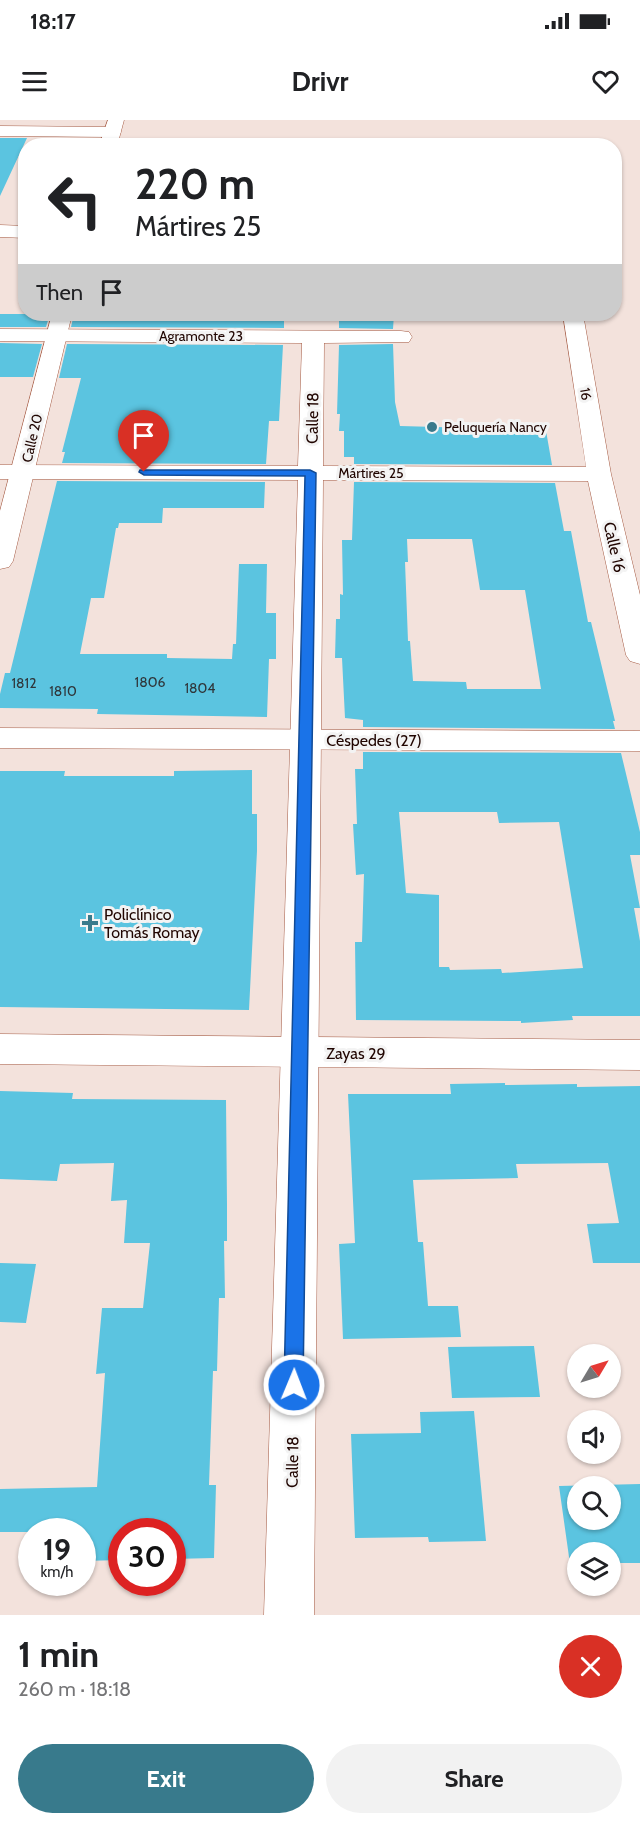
<!DOCTYPE html>
<meta charset="utf-8">
<style>
body{margin:0;font-family:Cabin,sans-serif;background:#f2f2f2;color:#202124;height:100vh;display:flex;flex-direction:column;font-size:22px;white-space:nowrap}
*{box-sizing:border-box;margin:0}
p{font-size:20px;color:#757577}
.icon{flex:none;width:33px;height:33px;fill:none;stroke:currentColor;stroke-width:2;stroke-linecap:round;stroke-linejoin:round}
.map{position:relative;height:1495px;overflow:hidden}
.side{display:flex;flex-direction:column;background:#fff;flex:1}
.side>*{flex:none}
.guide{position:absolute;left:18px;top:18px;width:604px;height:183px;border-radius:24px;box-shadow:0 2px 4px #0004;background:#fff;color:#202124;overflow:hidden}
.needle{width:39px;rotate:52deg}
.fabs{position:absolute;left:567px;top:1224px;display:grid;gap:12px}
.fabs a{display:grid;place-items:center;width:54px;height:54px;border-radius:50%;background:#fff;box-shadow:0 2px 4px #0004;font-size:30px}
.speed{position:absolute;left:18px;top:1398px;display:flex;gap:12px;font-size:30px;font-weight:700;text-align:center}
.speed>*{display:grid;place-content:center;width:78px;height:78px;border-radius:50%;background:#fff;box-shadow:0 2px 4px #0004;line-height:1}
.speed small{font-size:15px;font-weight:400}
.speed .limit{border:9px solid #d22;background:#fff;color:#111}
.pin{position:absolute;display:grid;place-items:center;width:51px;height:51px;color:#fff;margin:-62px -26px;border-radius:50% 50% 50% 0;rotate:-45deg;box-shadow:0 0 6px #0007}
.pin .icon{rotate:45deg}
.me{position:absolute;width:66px;margin:-33px;rotate:1deg;stroke-linejoin:round;filter:drop-shadow(0 0 4px #0008)}
.turn{display:flex;align-items:center;gap:21px;height:126px;padding:0 18px;font-size:27px}
.turn .icon{width:78px;height:78px;stroke-width:2.5}
.turn b{display:block;font-size:42px;line-height:51px}
.then{display:flex;align-items:center;height:57px;padding:0 18px;background:#0003;gap:12px;font-size:22px}
.round{display:grid;place-items:center;flex:none;width:63px;height:63px;border-radius:32px;background:#f2f2f2}
.head{display:flex;align-items:center;justify-content:space-between;height:102px;padding:0 18px}
h1{font-size:36px;font-weight:700;line-height:45px}
.button{display:flex;gap:12px;margin-top:auto;padding:12px 18px}
.button a{flex:1;height:69px;border-radius:36px;background:#387a8c;color:#fff;font-size:24px;font-weight:700;line-height:69px;text-align:center}
.button a+a{background:#f2f2f2;color:#202124}
.status{display:flex;justify-content:space-between;align-items:center;height:42px;padding:0 30px;background:#fff;direction:ltr}
.status svg{height:16px;fill:currentColor}
header{display:flex;justify-content:space-between;align-items:center;height:78px;padding:0 18px;background:#fff;font-size:27px;font-weight:700}
.map>svg:first-child{display:block}
.building{fill:#5bc4e0;fill-rule:evenodd}
.lines{fill:none;stroke-linecap:round;stroke-linejoin:round}
.minor-casing{stroke:#a55b44;stroke-width:1}
.tertiary-casing{stroke:#a55b44;stroke-width:1}
.primary-casing{stroke:#a55b44;stroke-width:1}
.minor{fill:#fff;fill-rule:evenodd}
.tertiary{fill:#fff;fill-rule:evenodd}
.primary{fill:#fff;fill-rule:evenodd}
.route{fill:#1a73e8;stroke:#114b97;stroke-width:1.5}
.poi-dot{fill:#387a8c;stroke:#f3f3f3;stroke-width:2}
.labels{text-anchor:middle;stroke-width:6;stroke-linejoin:round;paint-order:stroke}
.far-street-label{font-size:14px;fill:#200501;stroke:#f3f3f3}
.far-poi-label{font-size:14px;fill:#200501;stroke:#f3f3f3;text-anchor:start}
.number-label{font-size:14px;fill:#2f3539}
.street-label{font-size:16px;fill:#200501;stroke:#f3f3f3}
.poi-label{font-size:16px;fill:#200501;stroke:#f3f3f3;text-anchor:start}
</style>
<div class="status"><b>18:17</b><svg viewBox="0 0 49 12"><path d="M0 12V9h3v3zM5 12V6h3v6zM10 12V3h3v9zM15 12V0h3v12zM26 1h20v11H26zM47 4h2v5h-2z"/></svg></div>
<header><svg class="icon" aria-label="menu" viewBox="0 0 24 24"><path d="M4 6h16M4 12h16M4 18h16"/></svg>Drivr<svg class="icon" aria-label="heart" viewBox="0 0 24 24"><path d="M12 20l-8-8c-3-5 5-10 8-4 3-6 11-1 8 4z"/></svg></header>
<div class="map">
<svg width="640" height="1495" viewBox="0 0 640 1495">
<rect width="100%" height="100%" fill="#f3e2dc"/>
<path class="building" d="M 0,18 L 27,18 L 0,76 Z
M 0,194 L 50,194 L 46,207 L 0,207 Z
M 74,194 L 284,194 L 284,208 L 71,207 Z
M 339,194 L 394,194 L 393,209 L 339,208 Z
M 0,223 L 42,224 L 33,257 L 0,257 Z
M 67,224 L 283,225 L 279,301 L 269,301 L 266,344 L 62,343 L 65,332 L 62,332 L 81,258 L 59,258 Z
M 393,224 L 395,282 L 400,306 L 514,309 L 513,305 L 545,305 L 552,345 L 354,344 L 354,337 L 344,337 L 344,311 L 339,311 L 340,294 L 337,294 L 339,225 Z
M 57,361 L 265,362 L 264,388 L 163,388 L 162,403 L 119,403 L 118,408 L 116,408 L 104,478 L 91,478 L 80,534 L 167,534 L 167,538 L 232,539 L 233,524 L 236,524 L 239,444 L 267,444 L 266,493 L 276,493 L 276,539 L 269,539 L 267,597 L 97,594 L 98,589 L 0,588 L 0,574 L 5,553 L 10,553 Z
M 354,362 L 555,363 L 564,411 L 571,411 L 588,502 L 591,502 L 615,601 L 613,601 L 615,609 L 363,607 L 363,600 L 345,598 L 342,538 L 335,538 L 336,499 L 340,499 L 340,474 L 343,475 L 342,420 L 352,420 ZM 407,419 L 472,419 L 480,470 L 525,470 L 541,569 L 467,569 L 466,562 L 413,561 L 410,521 L 408,521 L 405,442 L 408,442 Z
M 363,632 L 621,633 L 640,712 L 640,735 L 630,735 L 640,788 L 634,788 L 640,821 L 640,896 L 572,896 L 573,900 L 521,903 L 521,901 L 356,900 L 355,822 L 362,822 L 364,754 L 356,755 L 353,704 L 357,704 L 355,649 L 363,649 ZM 399,692 L 497,692 L 499,703 L 559,702 L 583,848 L 502,853 L 501,849 L 450,850 L 449,847 L 439,847 L 439,775 L 406,773 Z
M 252,650 L 252,694 L 257,694 L 257,731 L 249,890 L 0,887 L 0,651 L 65,651 L 64,656 L 174,656 L 174,651 Z
M 505,963 L 505,965 L 577,964 L 577,967 L 640,966 L 640,1143 L 593,1143 L 587,1104 L 619,1103 L 608,1043 L 516,1044 L 518,1058 L 413,1060 L 418,1122 L 423,1122 L 428,1186 L 458,1186 L 461,1217 L 343,1219 L 339,1124 L 355,1123 L 348,974 L 451,974 L 450,964 Z
M 0,971 L 73,973 L 72,979 L 226,980 L 227,1085 L 227,1121 L 224,1121 L 225,1178 L 219,1178 L 217,1251 L 213,1251 L 209,1365 L 216,1365 L 214,1438 L 172,1439 L 172,1412 L 122,1412 L 122,1440 L 82,1441 L 82,1412 L 0,1412 L 0,1369 L 97,1367 L 105,1253 L 96,1254 L 102,1188 L 143,1188 L 150,1123 L 124,1123 L 127,1080 L 111,1081 L 114,1043 L 60,1044 L 57,1061 L 0,1059 Z
M 0,1143 L 36,1144 L 26,1203 L 0,1202 Z
M 534,1226 L 540,1277 L 452,1278 L 448,1227 Z
M 474,1291 L 486,1421 L 429,1422 L 428,1417 L 355,1418 L 351,1314 L 421,1313 L 420,1292 Z
M 640,1364 L 640,1443 L 610,1443 L 610,1432 L 578,1432 L 578,1444 L 570,1444 L 559,1366 ZM 578,1366 L 610,1366 L 610,1400 L 578,1400 Z"/>
<g class="lines">
<g class="minor-casing">
<path id="minor" d="M 0,6 L 112,7 L 118,8 L 121,12 L 118,16 L 112,17 L 0,16 Z
M 0,105 L 26,106 L 26,118 L 0,117 Z
M 563,194 L 583,194 L 611,354 L 640,475 L 640,544 L 630,541 L 626,535 L 588,361 L 323,360 L 314,1495 L 264,1495 L 298,360 L 0,359 L 0,345 L 298,346 L 302,223 L 0,221 L 0,209 L 401,211 L 409,212 L 412,217 L 409,222 L 324,223 L 323,346 L 586,347 Z"/>
</g>
<g class="tertiary-casing">
<path id="tertiary" d="M 108,0 L 124,0 L 117,26 L 99,26 Z
M 52,194 L 72,194 L 13,441 L 9,447 L 0,449 L 0,391 Z
M 0,914 L 640,920 L 640,950 L 0,944 Z"/>
</g>
<g class="primary-casing">
<path id="primary" d="M 0,608 L 640,611 L 640,631 L 0,628 Z"/>
</g>
<use href="#minor" class="minor"/>
<use href="#tertiary" class="tertiary"/>
<use href="#primary" class="primary"/>
</g>
<path class="route" d="M 140,350 L 310,350 L 316,353 L 303,1265 L 300,1271 L 294,1274 L 287,1271 L 284,1265 L 305,356 L 144,355 L 139,352 Z"/>
<g class="poi-dot">
<circle cx="432" cy="307" r="6"/>
<path d="M87 794h6v6h6v6h-6v6h-6v-6h-6v-6h6z"/>
</g>
<g class="labels">
<g class="far-street-label">
<text x="201" y="221">Agramonte 23</text>
<text transform="translate(586 274) rotate(81)" y="5">16</text>
<text transform="translate(32 318) rotate(-77)" y="5">Calle 20</text>
<text x="371" y="358">Mártires 25</text>
</g>
<g class="far-poi-label">
<text x="444" y="312">Peluquería Nancy</text>
</g>
<g class="number-label">
<text x="150" y="567">1806</text>
<text x="24" y="568">1812</text>
<text x="200" y="573">1804</text>
<text x="63" y="576">1810</text>
</g>
<g class="street-label">
<text transform="translate(312 298) rotate(-89)" y="6">Calle 18</text>
<text transform="translate(615 427) rotate(77)" y="6">Calle 16</text>
<text x="374" y="626">Céspedes (27)</text>
<text x="356" y="939">Zayas 29</text>
<text transform="translate(292 1342) rotate(-89)" y="6">Calle 18</text>
</g>
<g class="poi-label">
<text x="104" y="800">Policlínico<tspan x="104" dy="18">Tomás Romay</tspan></text>
</g>
</g>
</svg>
<div class="fabs">
<a><svg class="needle" viewBox="-14 -14 28 28"><path d="M0-13l5 13h-10z" fill="#e53935"/><path d="M0 13l5-13h-10z" fill="#757577"/></svg></a>
<a><svg class="icon" aria-label="sound" viewBox="0 0 24 24"><path d="M4 9h4l5-4v14l-5-4H4zM17 9q2 3 0 6"/></svg></a>
<a><svg class="icon" aria-label="search" viewBox="0 0 24 24"><circle cx="10" cy="10" r="6"/><path d="M15 15l6 6"/></svg></a>
<a><svg class="icon" aria-label="layers" viewBox="0 0 24 24"><path d="M12 4l9 5-9 5-9-5zM3 14l9 5 9-5"/></svg></a>
</div>
<div class="speed"><div>19<small>km/h</small></div><div class="limit">30</div></div>
<div class="pin" style="left:144px;top:352px;background:#d93025"><svg class="icon" aria-label="arrive" viewBox="0 0 24 24"><path d="M6 21V4h12l-3 4 3 4H6"/></svg></div>
<svg class="me" style="left:294px;top:1265px" viewBox="-20 -20 40 40"><circle r="17" fill="#1a73e8" stroke="#fff" stroke-width="3"/><path d="M0-11L8 9 0 5-8 9z" fill="#fff"/></svg>
<div class="guide">
<div class="turn"><svg class="icon" aria-label="left" viewBox="0 0 24 24"><path d="M17 20v-9H6M10 6l-5 5 5 5"/></svg><div><b>220 m</b>Mártires 25</div></div>
<div class="then">Then<svg class="icon" aria-label="arrive" viewBox="0 0 24 24"><path d="M6 21V4h12l-3 4 3 4H6"/></svg></div>
</div>
</div>
<section class="side">
<div class="head"><div><h1>1 min</h1><p>260 m · 18:18</p></div><a class="round" style="background:#d93025;color:#fff"><svg class="icon" aria-label="close" viewBox="0 0 24 24"><path d="M6 6l12 12M18 6L6 18"/></svg></a></div>
<div class="button"><a>Exit</a><a>Share</a></div>
</section>
